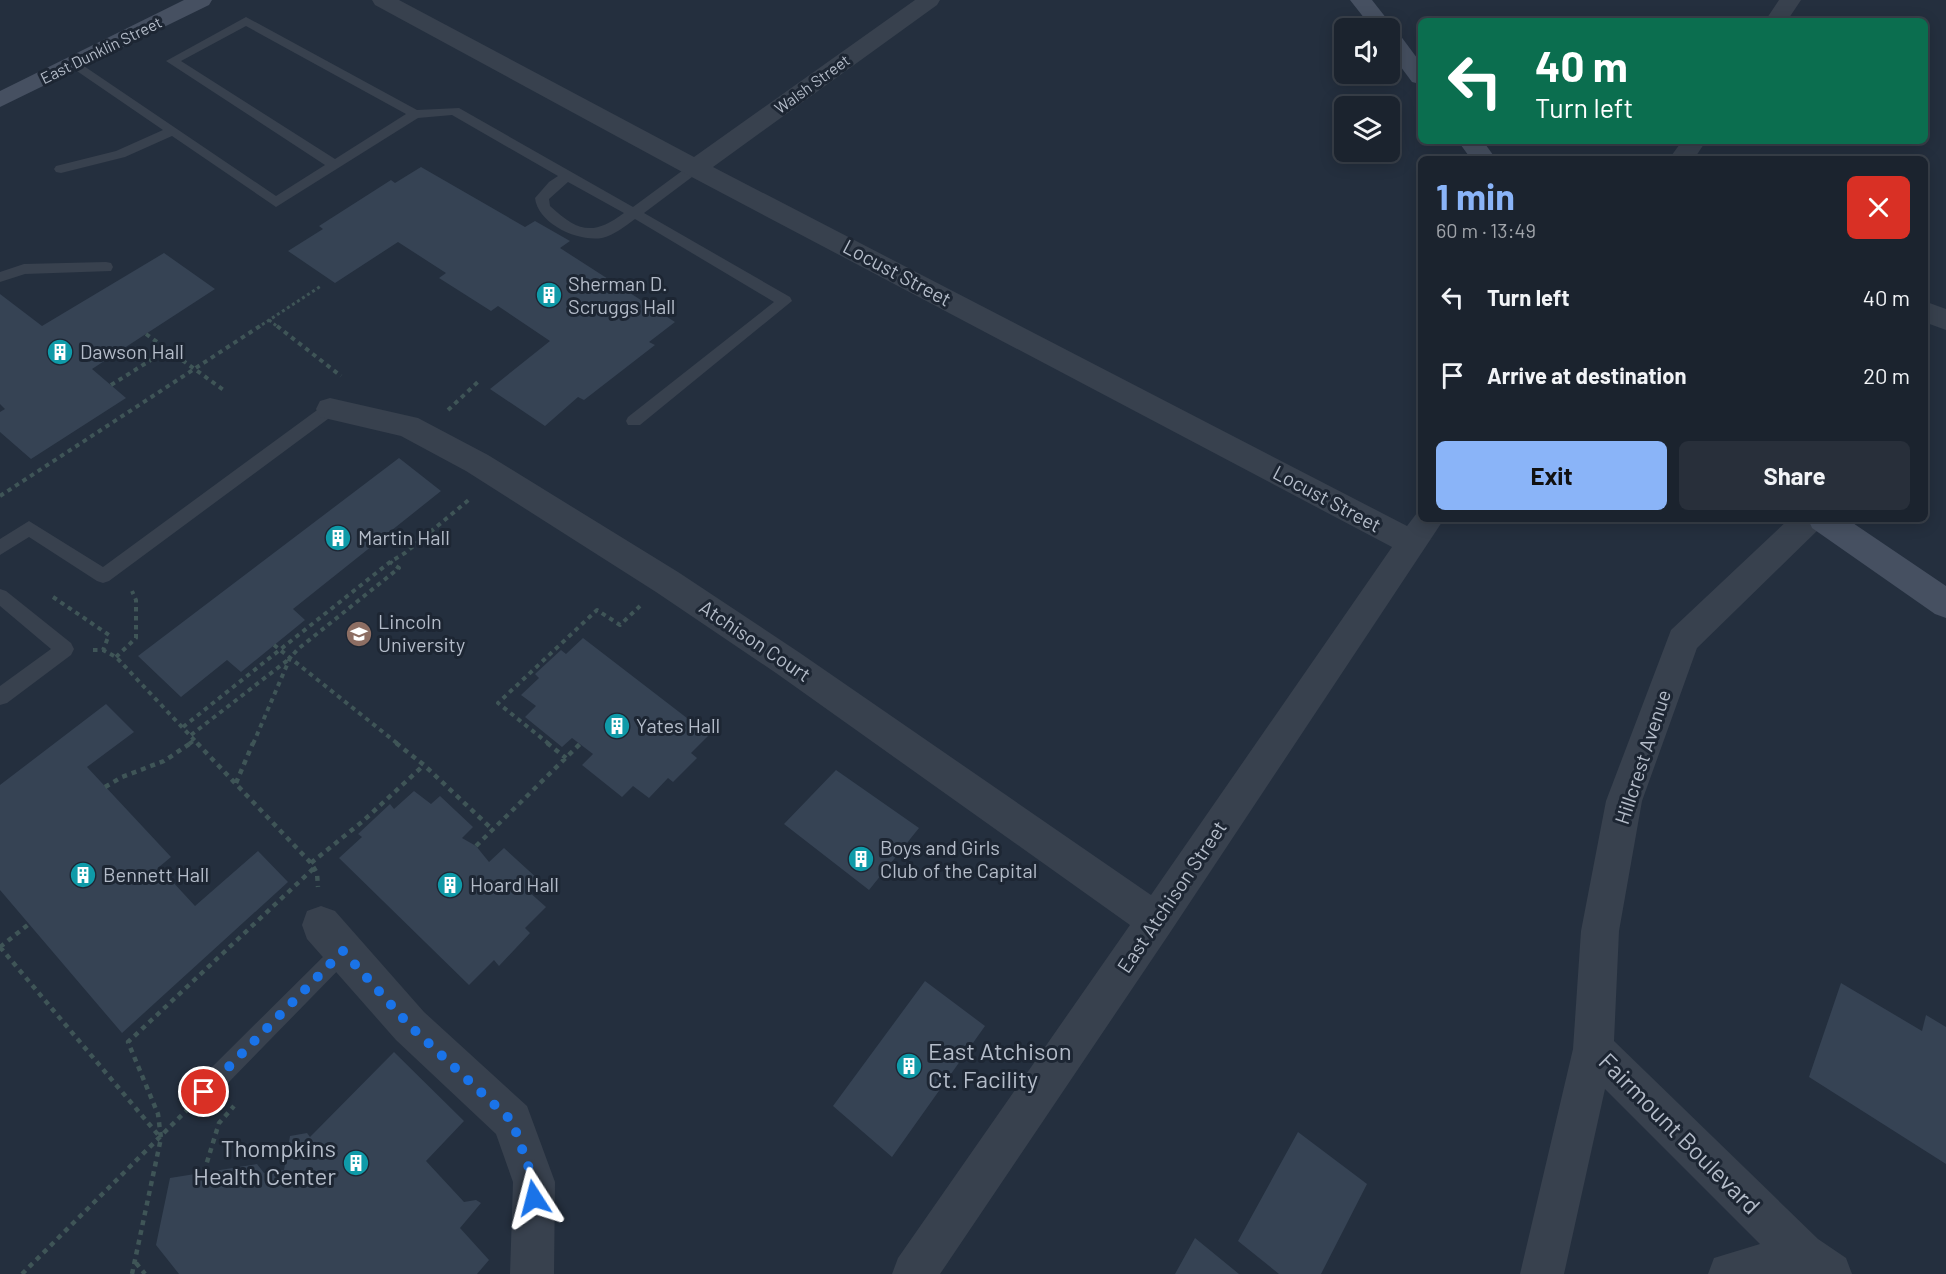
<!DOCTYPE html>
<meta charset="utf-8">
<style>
body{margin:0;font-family:Barlow,sans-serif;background:#282f3a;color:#f1f3f6;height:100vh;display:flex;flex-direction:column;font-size:22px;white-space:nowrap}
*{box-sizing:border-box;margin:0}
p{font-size:20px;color:#a0a4aa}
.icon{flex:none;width:33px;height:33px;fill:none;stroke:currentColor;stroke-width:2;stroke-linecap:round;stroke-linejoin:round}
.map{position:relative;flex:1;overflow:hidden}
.drawer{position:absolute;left:1418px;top:156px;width:510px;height:366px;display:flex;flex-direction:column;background:#1b232e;border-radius:9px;box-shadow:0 3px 15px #0003,0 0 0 2px #39404a}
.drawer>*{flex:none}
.hud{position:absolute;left:1418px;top:18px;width:510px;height:126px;border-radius:9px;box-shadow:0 3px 15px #0003,0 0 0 2px #39404a;background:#0b6e4f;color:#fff;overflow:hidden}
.tools{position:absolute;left:1334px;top:18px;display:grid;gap:12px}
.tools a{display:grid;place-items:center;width:66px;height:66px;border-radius:9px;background:#1b232e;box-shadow:0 3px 15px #0003,0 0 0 2px #39404a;font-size:30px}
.pin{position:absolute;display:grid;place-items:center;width:51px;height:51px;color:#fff;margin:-26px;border:3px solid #fff;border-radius:50%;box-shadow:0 2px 6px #0007}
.me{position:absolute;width:66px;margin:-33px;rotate:351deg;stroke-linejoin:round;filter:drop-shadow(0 0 4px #0008)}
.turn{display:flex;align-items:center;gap:21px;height:126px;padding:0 18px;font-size:27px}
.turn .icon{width:78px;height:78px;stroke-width:2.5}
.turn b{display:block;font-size:42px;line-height:51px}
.round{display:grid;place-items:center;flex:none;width:63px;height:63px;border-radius:9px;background:#282f3a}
.summary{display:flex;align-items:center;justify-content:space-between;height:102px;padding:0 18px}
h1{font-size:36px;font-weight:700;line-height:45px;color:#8ab4f8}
.button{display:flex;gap:12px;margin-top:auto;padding:12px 18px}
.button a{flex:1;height:69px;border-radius:9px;background:#8ab4f8;color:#111;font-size:24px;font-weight:700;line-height:69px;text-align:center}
.button a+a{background:#282f3a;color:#f1f3f6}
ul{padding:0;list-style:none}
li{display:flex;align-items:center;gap:18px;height:78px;padding:0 18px}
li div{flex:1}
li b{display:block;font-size:22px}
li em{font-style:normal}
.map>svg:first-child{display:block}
.building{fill:#364354}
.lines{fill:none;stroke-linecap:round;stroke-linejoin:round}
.path-far2{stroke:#3f5557;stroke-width:3;stroke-dasharray:3 3;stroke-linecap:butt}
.path-far1{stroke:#3f5557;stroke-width:4;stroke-dasharray:4.5 4.5;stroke-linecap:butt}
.path{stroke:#3f5557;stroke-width:4.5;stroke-dasharray:5 5;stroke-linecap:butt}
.service{fill:#38414e;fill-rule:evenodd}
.minor{fill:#38414e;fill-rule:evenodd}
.secondary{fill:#465061;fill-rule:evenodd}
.route{stroke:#1a73e8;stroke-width:10;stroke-dasharray:0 18}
.labels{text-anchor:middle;stroke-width:6;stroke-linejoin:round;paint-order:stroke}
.far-street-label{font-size:16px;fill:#b4bcc9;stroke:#1d2633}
.street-label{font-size:20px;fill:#b4bcc9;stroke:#1d2633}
.poi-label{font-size:20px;fill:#b4bcc9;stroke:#1d2633;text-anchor:start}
.near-poi-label{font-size:24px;fill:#b4bcc9;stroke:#1d2633;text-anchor:start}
.near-street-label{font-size:24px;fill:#b4bcc9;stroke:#1d2633}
</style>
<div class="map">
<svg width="1946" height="1274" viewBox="0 0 1946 1274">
<rect width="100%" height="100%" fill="#242f3e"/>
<path class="building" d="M 421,167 L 525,227 L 535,221 L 570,241 L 560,248 L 675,322 L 649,342 L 655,345 L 584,400 L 578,397 L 545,426 L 490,389 L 550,341 L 498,306 L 491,311 L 439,278 L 446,273 L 398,242 L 335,283 L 288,251 L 323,229 L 319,226 L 391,180 L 395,183 Z
M 164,253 L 215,289 L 92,369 L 126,398 L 31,459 L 0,432 L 0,412 L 5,409 L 0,404 L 0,294 L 42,326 Z
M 399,458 L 441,491 L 293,609 L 305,620 L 241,672 L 227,660 L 181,697 L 138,656 Z
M 583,638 L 709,735 L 691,753 L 697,758 L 673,782 L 668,778 L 649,798 L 633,786 L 622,797 L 582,765 L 593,754 L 572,738 L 562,747 L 525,717 L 536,706 L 521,695 L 539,678 L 535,674 L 561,650 L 566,654 Z
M 106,704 L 134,732 L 87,767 L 171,857 L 159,867 L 195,906 L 258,851 L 288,882 L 122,1033 L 0,890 L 0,785 Z
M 836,770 L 919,828 L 869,890 L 784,824 Z
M 414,791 L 431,804 L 440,796 L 473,827 L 462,838 L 476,846 L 489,862 L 504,848 L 539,880 L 528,891 L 546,907 L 525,928 L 530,933 L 499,966 L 494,960 L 469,985 L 339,858 L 362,837 L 358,834 L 390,804 L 394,809 Z
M 925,981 L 985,1026 L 892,1157 L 833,1106 Z
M 1841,983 L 1922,1031 L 1926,1015 L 1946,1027 L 1946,1164 L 1809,1077 Z
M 394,1052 L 464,1121 L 426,1161 L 464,1202 L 476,1200 L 481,1203 L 460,1228 L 489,1260 L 477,1274 L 179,1274 L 156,1245 L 170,1178 L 257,1164 L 264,1173 L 284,1170 L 290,1136 L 307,1133 L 310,1137 Z
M 1298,1132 L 1367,1184 L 1321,1274 L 1279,1274 L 1238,1241 Z
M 1195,1238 L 1239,1274 L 1175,1274 Z"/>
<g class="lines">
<path class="path-far2" d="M 269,320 L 279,328
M 257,328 L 321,286"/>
<path class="path-far1" d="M 277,326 L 341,376
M 146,334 L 225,391
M 111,385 L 167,350
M 448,410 L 480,380
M 0,496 L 260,326
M 53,597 L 109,635 L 103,650
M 274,645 L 398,744
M 93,650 L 103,650 L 116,657 L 198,744
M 116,657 L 136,638 L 136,600 L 132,591
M 183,727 L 390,562 L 405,553 L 471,498
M 191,735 L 288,660
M 189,744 L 196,739
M 253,744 L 290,658 L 298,649 L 399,568 L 390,562
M 549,744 L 498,703 L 597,610 L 620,625 L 640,606"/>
<path class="path" d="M 197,743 L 311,863 L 317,873 L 318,887
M 396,743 L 424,765 L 493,830
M 547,743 L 566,758
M 236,783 L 253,743
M 105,787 L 122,777 L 164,761 L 191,743
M 476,846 L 580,744
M 311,863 L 363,821 L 424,765
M 0,947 L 160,1137
M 0,947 L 29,924
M 204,1172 L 219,1123 L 234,1106
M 136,1263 L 145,1274
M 22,1274 L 198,1099
M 132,1274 L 161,1138 L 158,1114 L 128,1042 L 314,868"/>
<path class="service" d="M 246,17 L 417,110 L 459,108 L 633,207 L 690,165 L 700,165 L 702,168 L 700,171 L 644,213 L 790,297 L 792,301 L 640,425 L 628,425 L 626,421 L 628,417 L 774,302 L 635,219 C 624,227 614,235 602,238 C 578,242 538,224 535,198 L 549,182 L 558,176 L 452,115 L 418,118 L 276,207 L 172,136 L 125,157 L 61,173 L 56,172 L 54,169 L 56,166 L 116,151 L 163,130 L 71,67 L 69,64 L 71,61 L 75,60 L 276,196 L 325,165 L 166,61 ZM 246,26 L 406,114 L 335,159 L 181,61 ZM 568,182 L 624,213 C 593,236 578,232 550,206 L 549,199 Z
M 106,262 L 111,263 L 113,267 L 111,271 L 25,274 L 0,282 L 0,272 L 24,264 Z
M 330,403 L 336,405 L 338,409 L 336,413 L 109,581 L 103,583 L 97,581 L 29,537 L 0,555 L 0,539 L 29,521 L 103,567 L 324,405 Z
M 0,589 L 6,591 L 71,643 L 74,649 L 71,655 L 7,703 L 0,705 L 0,686 L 51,649 L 0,606 Z
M 343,940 L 350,944 L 354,951 L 350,958 L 226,1085 L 218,1088 L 210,1085 L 207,1077 L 210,1069 L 336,944 Z"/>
<path class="minor" d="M 372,0 L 399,0 L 694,157 L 915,0 L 940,0 L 937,5 L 713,167 L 1407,526 L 1420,509 L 1420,519 L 1444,519 L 1169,934 L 940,1274 L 892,1274 L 898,1258 L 1130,925 L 776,673 L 656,592 L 466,471 L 401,436 L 320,417 L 316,409 L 320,401 L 330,398 L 418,418 L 488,455 L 678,572 L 800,653 L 1151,895 L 1392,547 L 686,174 L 375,5 Z
M 1779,0 L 1801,0 L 1787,21 L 1765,21 Z
M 1682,141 L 1706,141 L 1694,159 L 1669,159 Z
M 1924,301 L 1946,309 L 1946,330 L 1924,322 Z
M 1789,519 L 1824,519 L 1820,528 L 1697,648 L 1642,801 L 1619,931 L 1614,1041 L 1818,1239 L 1846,1258 L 1852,1274 L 1708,1274 L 1714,1258 L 1760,1244 L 1605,1089 L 1564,1274 L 1520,1274 L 1573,1049 L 1581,931 L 1606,801 L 1671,630 Z
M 321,906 L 335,911 L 424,1012 L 527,1106 L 555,1182 L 554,1274 L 510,1274 L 513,1182 L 496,1134 L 396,1040 L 307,939 L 302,925 L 307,911 Z"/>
<path class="secondary" d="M 184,0 L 212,0 L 209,5 L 0,107 L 0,91 Z
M 1350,0 L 1372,0 L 1394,28 L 1392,30 L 1397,31 L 1420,62 L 1420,84 L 1412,82 L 1389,51 L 1389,28 L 1372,28 Z
M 1458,141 L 1483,141 L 1496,159 L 1471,159 Z
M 1808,519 L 1847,519 L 1946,586 L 1946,618 L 1935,614 L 1812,528 Z"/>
</g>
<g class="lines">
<path class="route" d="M 204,1092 L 343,951 L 410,1026 L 512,1121 L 534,1182 L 534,1198"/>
</g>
<defs>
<g id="building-disc" transform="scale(1.35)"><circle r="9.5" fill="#0f9aa8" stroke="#1d2633"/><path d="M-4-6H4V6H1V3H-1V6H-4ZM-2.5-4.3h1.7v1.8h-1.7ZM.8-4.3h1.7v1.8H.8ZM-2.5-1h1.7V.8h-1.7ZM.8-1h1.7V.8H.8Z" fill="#fff"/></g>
<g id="university-disc" transform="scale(1.35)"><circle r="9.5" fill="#8d6e63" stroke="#1d2633"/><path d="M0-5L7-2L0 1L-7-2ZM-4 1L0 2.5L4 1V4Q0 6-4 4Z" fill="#fff"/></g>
</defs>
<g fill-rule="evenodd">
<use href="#building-disc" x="549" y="295"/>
<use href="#building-disc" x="60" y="352"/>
<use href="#building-disc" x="338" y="538"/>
<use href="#university-disc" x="359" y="634"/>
<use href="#building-disc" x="617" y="726"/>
<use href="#building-disc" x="861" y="859"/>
<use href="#building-disc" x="83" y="875"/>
<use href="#building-disc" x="450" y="885"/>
<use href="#building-disc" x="909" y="1066"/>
<use href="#building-disc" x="356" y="1163"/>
</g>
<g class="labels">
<g class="far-street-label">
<text transform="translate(101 50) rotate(-26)" y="6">East Dunklin Street</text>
<text transform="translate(812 84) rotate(-36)" y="6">Walsh Street</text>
</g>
<g class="street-label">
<text transform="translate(897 273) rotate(28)" y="7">Locust Street</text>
<text transform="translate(1327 499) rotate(28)" y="7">Locust Street</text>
<text transform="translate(755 641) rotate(34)" y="7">Atchison Court</text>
<text transform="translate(1643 757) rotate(-72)" y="7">Hillcrest Avenue</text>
<text transform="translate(1172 897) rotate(-56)" y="7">East Atchison Street</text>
</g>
<g class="poi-label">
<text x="568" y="291">Sherman D.<tspan x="568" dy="23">Scruggs Hall</tspan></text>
<text x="80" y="359">Dawson Hall</text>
<text x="358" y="545">Martin Hall</text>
<text x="378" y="629">Lincoln<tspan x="378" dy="23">University</tspan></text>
<text x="636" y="733">Yates Hall</text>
<text x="880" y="855">Boys and Girls<tspan x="880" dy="23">Club of the Capital</tspan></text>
<text x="103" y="882">Bennett Hall</text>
<text x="470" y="892">Hoard Hall</text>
</g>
<g class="near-poi-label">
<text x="928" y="1060">East Atchison<tspan x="928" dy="28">Ct. Facility</tspan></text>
<text x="336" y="1157" text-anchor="end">Thompkins<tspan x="336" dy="28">Health Center</tspan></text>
</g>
<g class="near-street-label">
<text transform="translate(1679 1134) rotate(45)" y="8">Fairmount Boulevard</text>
</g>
</g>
</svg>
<div class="tools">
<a><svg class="icon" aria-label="sound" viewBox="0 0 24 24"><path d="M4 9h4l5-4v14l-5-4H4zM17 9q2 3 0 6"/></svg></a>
<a><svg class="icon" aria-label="layers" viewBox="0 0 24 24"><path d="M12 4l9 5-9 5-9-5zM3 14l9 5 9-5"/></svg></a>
</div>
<div class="pin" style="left:204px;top:1092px;background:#d93025"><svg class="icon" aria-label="arrive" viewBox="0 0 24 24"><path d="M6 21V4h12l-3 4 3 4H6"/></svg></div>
<svg class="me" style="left:534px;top:1198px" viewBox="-20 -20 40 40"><path d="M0-17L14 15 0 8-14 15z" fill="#1a73e8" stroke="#fff" stroke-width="4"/></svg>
<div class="hud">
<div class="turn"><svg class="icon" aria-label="left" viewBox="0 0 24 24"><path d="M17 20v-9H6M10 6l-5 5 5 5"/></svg><div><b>40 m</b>Turn left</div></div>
</div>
<section class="drawer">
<div class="summary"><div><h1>1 min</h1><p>60 m · 13:49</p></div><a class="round" style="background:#d93025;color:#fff"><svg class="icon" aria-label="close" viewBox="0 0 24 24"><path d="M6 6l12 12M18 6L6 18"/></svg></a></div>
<ul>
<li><svg class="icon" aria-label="left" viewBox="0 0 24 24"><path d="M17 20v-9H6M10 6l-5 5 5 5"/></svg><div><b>Turn left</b></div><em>40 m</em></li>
<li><svg class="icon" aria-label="arrive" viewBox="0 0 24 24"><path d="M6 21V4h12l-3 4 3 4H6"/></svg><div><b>Arrive at destination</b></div><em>20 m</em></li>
</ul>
<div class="button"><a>Exit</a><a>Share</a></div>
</section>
</div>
